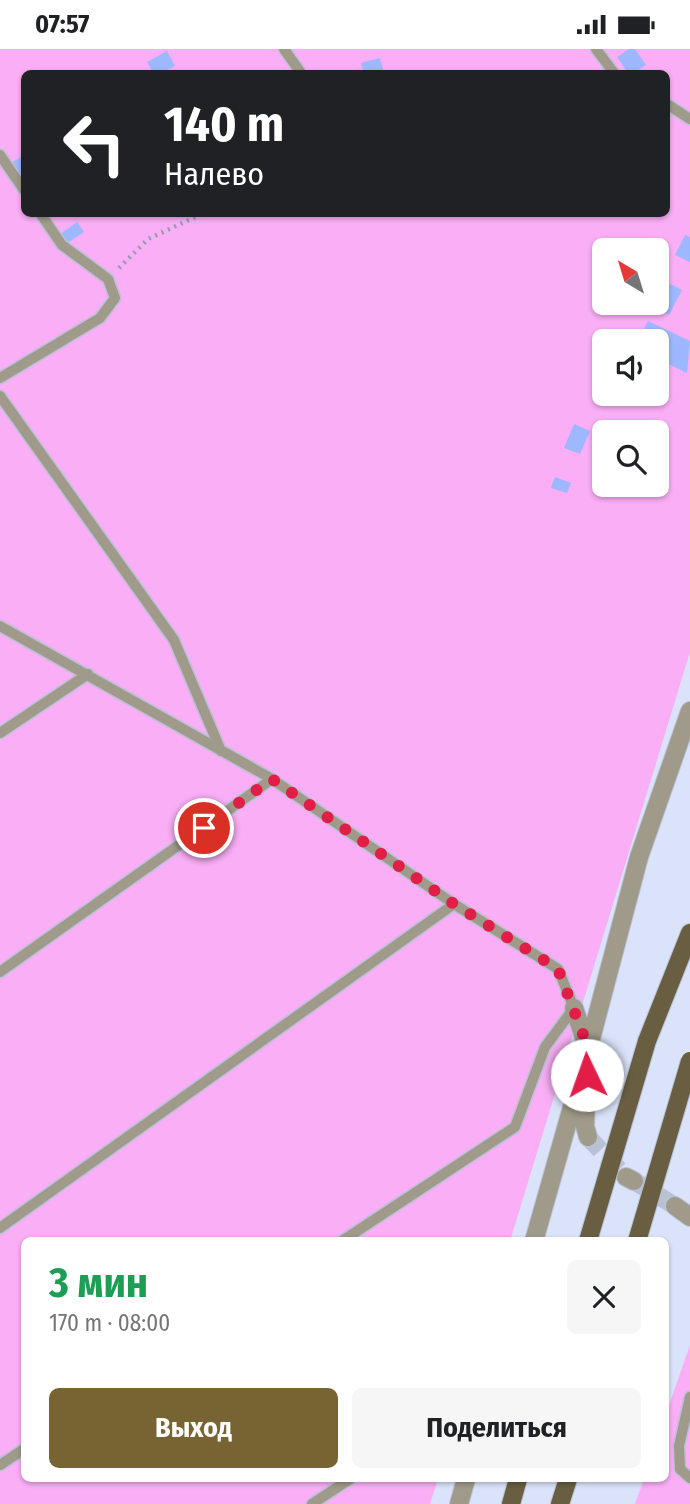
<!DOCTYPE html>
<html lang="ru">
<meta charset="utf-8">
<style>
body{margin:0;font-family:"Fira Sans Condensed",sans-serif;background:#f6f6f6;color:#202124;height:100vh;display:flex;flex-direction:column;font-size:26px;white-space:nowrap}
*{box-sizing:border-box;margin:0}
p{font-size:23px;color:#757577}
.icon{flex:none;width:38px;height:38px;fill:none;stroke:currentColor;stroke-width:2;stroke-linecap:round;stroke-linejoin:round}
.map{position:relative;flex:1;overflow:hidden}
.side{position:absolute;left:21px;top:1188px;width:648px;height:245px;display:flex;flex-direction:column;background:#fff;border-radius:10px;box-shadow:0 2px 5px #0004}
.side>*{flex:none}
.banner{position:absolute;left:21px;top:21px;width:649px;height:147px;border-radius:10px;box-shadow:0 2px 5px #0004;background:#202124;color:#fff;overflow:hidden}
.needle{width:46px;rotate:322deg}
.buttons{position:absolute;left:592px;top:189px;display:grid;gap:14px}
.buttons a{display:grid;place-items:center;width:77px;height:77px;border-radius:10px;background:#fff;box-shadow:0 2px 5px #0004;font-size:35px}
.pin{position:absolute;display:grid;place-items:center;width:60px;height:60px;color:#fff;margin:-30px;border:4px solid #fff;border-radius:50%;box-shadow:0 2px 7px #0007}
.me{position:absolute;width:77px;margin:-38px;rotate:357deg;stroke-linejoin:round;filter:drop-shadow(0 0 5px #0008)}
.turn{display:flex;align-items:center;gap:24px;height:147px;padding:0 28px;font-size:32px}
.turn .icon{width:91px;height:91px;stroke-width:2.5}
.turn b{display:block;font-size:49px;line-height:60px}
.round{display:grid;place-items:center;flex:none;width:74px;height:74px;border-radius:10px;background:#f6f6f6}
.overview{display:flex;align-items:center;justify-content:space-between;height:119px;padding:0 28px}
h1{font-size:42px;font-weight:700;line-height:52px;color:#1e9e55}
.primary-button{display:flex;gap:14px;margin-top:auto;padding:14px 28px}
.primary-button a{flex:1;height:80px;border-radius:10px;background:#786433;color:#fff;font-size:28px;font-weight:700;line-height:80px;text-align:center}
.primary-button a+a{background:#f6f6f6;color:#202124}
.status{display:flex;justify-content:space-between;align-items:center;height:49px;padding:0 35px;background:#fff;direction:ltr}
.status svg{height:19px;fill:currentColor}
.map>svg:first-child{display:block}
.green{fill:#f9aef5;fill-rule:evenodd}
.building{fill:#9db8fe}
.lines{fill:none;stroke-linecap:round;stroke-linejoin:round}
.street-tunnel{stroke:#b9c1d5;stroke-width:18;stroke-dasharray:18 9;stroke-linecap:butt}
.lane-casing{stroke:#b9c1d5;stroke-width:13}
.street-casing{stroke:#b9c1d5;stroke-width:20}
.primary-casing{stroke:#b9c1d5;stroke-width:20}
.path{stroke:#949bae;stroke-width:4.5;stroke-dasharray:2 5;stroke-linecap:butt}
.lane{stroke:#a09a8a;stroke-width:10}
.street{stroke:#a09a8a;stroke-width:18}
.primary{stroke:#695e41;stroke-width:18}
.primary-bridge-casing{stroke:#b9c1d5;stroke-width:20;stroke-linecap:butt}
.primary-bridge{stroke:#695e41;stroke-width:18}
.route{stroke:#e11d48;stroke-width:12;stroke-dasharray:0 21.6}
</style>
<div class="status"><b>07:57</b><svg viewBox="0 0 49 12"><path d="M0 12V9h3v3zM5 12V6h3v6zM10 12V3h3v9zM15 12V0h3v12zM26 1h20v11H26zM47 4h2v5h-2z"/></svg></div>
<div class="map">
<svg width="690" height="1455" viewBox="0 0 690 1455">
<rect width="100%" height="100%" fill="#dae3f9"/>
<path class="green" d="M 0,0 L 690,0 L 690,603 L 510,1192 L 24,1192 L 24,1430 L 438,1430 L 430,1455 L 0,1455 ZM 24,24 L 667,24 L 667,164 L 24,164 ZM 604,201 L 656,201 L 656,254 L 604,254 ZM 604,292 L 656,292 L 656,345 L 604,345 ZM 604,383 L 656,383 L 656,436 L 604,436 Z
M 690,1296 L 690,1455 L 635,1455 L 644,1430 L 665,1430 L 665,1368 Z"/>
<path class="building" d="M 629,0 L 635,0 L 646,16 L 634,24 L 628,24 L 617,8 Z
M 167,2 L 175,17 L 161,24 L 153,24 L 147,13 Z
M 380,9 L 384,24 L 364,24 L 361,14 Z
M 24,106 L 24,137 L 11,114 Z
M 77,173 L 84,183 L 66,195 L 59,186 Z
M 685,186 L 690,188 L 690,213 L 675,206 Z
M 656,228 L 682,241 L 669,266 L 645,254 L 656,254 Z
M 648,272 L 690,292 L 687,324 L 656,309 L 656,292 L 638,292 Z
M 574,375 L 590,382 L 580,405 L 564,399 Z
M 555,428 L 571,434 L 567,444 L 551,439 Z"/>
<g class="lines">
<path class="street-tunnel" d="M 588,1088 L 621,1123
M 634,1132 L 675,1157"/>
<g class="lane-casing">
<path id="lane" d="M 284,0 L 301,24
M 596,0 L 614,24
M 667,55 L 690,70
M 0,106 L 24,141
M 0,329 L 100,269 L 115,249 L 108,230 L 62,196 L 40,164
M 0,347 L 174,591 L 221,702
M 0,577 L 272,730 L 454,855 L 558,920 L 574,959 L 545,998 L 515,1078 L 342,1192
M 0,684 L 88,625
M 0,923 L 272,730
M 0,1179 L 454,855
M 690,1348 L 679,1397 L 680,1420 L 690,1429
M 0,1416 L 24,1400
M 312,1455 L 350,1430"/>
</g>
<g class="street-casing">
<path id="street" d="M 574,959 L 588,1000
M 588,1088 L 585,1077 L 588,1001 L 639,808 L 690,662
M 626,1128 L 634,1132
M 675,1157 L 690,1168
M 534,1192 L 580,1030
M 459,1455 L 466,1430"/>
</g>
<g class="primary-casing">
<path id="primary" d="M 647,992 L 690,884
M 511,1455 L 518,1430
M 560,1455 L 568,1430"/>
</g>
<path class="path" d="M 119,219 L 148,190 L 204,164"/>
<use href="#lane" class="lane"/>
<use href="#street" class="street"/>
<use href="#primary" class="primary"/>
<g class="primary-bridge-casing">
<path id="primary-bridge" d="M 588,1192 L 647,992
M 637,1192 L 690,1012"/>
</g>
<use href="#primary-bridge" class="primary-bridge"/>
</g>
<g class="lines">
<path class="route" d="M 204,779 L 272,730 L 454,855 L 558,920 L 589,1001 L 587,1026"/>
</g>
</svg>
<div class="buttons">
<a><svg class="needle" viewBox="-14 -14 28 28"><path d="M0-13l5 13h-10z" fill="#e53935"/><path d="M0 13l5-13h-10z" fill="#757577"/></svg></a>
<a><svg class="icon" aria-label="sound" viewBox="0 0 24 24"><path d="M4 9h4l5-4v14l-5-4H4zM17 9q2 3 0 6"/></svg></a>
<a><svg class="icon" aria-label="search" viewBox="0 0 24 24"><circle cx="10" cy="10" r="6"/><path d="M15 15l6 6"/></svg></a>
</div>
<div class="pin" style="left:204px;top:779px;background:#d93025"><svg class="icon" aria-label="arrive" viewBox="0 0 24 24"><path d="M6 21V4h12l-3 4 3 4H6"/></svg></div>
<svg class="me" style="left:587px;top:1026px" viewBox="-20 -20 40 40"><circle r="19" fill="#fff"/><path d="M0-13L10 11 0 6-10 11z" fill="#e11d48"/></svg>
<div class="banner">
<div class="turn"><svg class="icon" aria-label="left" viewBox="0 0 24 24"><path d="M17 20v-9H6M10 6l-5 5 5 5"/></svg><div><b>140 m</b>Налево</div></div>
</div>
<section class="side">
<div class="overview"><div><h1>3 мин</h1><p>170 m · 08:00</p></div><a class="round"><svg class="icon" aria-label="close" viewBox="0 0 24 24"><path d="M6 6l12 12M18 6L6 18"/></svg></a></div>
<div class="primary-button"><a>Выход</a><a>Поделиться</a></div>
</section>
</div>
